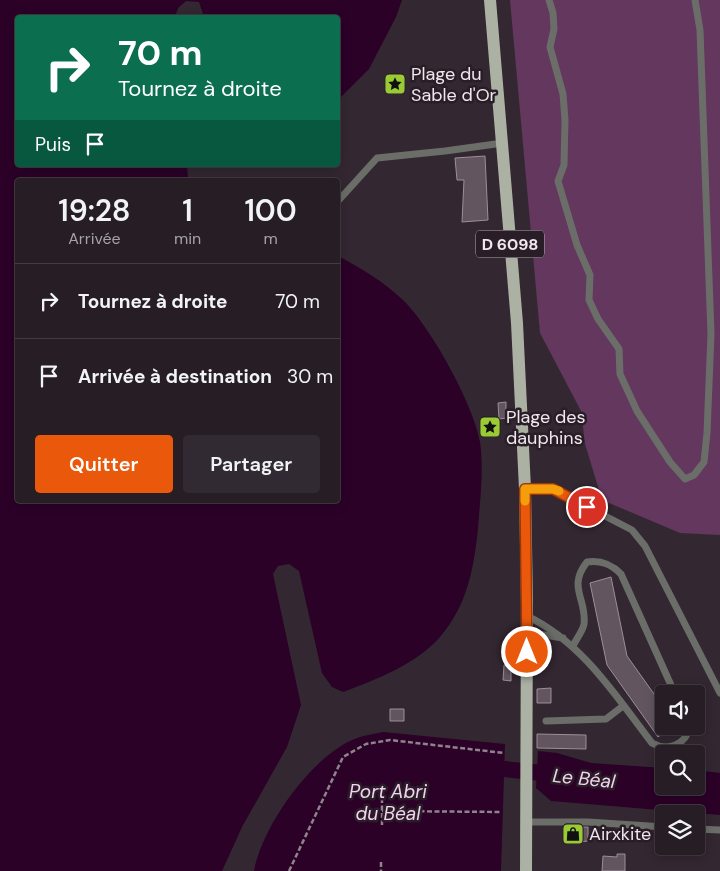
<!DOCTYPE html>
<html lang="fr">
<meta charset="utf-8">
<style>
body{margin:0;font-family:"DM Sans",sans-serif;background:#322a32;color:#f1f3f6;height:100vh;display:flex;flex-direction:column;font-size:19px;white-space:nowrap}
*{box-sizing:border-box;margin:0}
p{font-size:16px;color:#a4a2a7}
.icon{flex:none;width:28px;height:28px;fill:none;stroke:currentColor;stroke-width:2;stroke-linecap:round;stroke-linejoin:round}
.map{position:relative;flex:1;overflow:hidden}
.details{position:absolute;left:15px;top:178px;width:325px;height:325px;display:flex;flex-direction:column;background:#261d25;border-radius:5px;box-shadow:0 2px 12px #0003,0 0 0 1px #423b42}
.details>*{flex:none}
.top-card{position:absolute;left:15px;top:15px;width:325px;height:152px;border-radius:5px;box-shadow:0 2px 12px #0003,0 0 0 1px #423b42;background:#0b6e4f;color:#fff;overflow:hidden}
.tools{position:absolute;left:655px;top:685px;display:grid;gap:10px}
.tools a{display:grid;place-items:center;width:50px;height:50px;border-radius:5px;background:#261d25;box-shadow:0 2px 12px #0003,0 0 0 1px #423b42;font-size:25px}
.pin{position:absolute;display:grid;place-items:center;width:42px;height:42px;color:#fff;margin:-21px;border:2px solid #fff;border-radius:50%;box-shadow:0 1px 5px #0007}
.me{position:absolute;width:55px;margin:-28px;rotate:0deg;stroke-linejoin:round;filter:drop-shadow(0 0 4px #0008)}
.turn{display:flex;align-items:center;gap:18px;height:105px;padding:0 20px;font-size:22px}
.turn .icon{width:65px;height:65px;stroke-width:2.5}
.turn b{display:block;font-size:35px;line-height:42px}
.then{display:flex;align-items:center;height:48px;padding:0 20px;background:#0003;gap:10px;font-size:19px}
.eta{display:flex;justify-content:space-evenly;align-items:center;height:85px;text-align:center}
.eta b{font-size:30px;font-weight:600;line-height:35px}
.action{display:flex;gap:10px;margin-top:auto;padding:10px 20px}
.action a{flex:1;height:58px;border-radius:5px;background:#ea580c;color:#fff;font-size:20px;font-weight:600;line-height:58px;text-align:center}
.action a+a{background:#322a32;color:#f1f3f6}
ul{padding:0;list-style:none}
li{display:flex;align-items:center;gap:15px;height:75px;padding:0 20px;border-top:1px solid #423b42}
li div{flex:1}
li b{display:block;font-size:19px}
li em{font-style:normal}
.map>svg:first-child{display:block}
.green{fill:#63375e}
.water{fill:#2b0128}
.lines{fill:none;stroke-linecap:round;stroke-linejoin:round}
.canal{stroke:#2b0128;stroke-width:16}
.building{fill:#625560;stroke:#9c8e9a}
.path{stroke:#8e848c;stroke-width:2.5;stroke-dasharray:5 2.5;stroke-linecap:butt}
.service{stroke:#6b6e68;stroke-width:7}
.primary{stroke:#abb1a3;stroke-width:12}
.route-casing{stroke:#983908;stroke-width:12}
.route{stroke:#ea580c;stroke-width:9}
.slow{stroke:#f59e0b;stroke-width:9}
.labels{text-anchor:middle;stroke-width:5;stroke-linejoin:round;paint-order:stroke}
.shield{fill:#291e27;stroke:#b4abb2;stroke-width:1}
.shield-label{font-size:16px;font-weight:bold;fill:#efe7ed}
.poi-label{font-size:18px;fill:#efe7ed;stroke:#291e27;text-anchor:start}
.water-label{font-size:19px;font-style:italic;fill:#f5d2f0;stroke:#291e27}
</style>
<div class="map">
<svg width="720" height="871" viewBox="0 0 720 871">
<rect width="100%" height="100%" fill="#332731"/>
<path class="green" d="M 510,0 L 720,0 L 720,535 L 680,533 L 602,500 L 585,444 L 581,411 L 540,333 Z"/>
<path class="water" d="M 0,0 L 402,0 L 396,17 L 369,69 L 338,100 L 338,18 L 204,17 L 199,2 L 186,1 L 178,8 L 175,17 L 18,18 L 18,165 L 187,165 L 188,180 L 18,180 L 18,500 L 338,500 L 338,256 C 361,268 384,282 403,300 C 430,326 474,405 480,442 C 484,469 480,501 478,528 C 474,568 467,606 440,637 C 417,664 375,680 343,692 L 332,687 L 322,673 L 299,571 L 289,564 L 278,566 L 273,574 L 301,705 L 287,747 L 242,827 L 222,871 L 0,871 Z
M 383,732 L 505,744 L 501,871 L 254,871 C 262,826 313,754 357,738 C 365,735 375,734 383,732 Z
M 538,751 L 557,753 L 591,763 L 664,768 L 664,786 L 696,786 L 696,770 L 720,773 L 720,815 L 551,801 L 536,788 Z"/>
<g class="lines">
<path class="canal" d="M 504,769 L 560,775"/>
</g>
<path class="building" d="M 485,156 L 488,220 L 462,222 L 464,180 L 457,180 L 455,158 Z
M 506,402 L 506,418 L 499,419 L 498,403 Z
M 611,577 L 627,656 L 664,708 L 664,726 L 672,726 L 658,737 L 607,665 L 590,583 Z
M 511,664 L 511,681 L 503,680 L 504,665 Z
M 551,688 L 551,703 L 537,703 L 537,689 Z
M 390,709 L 404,709 L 404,721 L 390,721 Z
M 537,734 L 586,735 L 586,749 L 537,748 Z
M 588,827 L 588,841 L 567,843 L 566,828 Z
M 617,854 L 625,854 L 625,871 L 602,871 L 603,856 L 617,857 Z"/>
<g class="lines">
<path class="path" d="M 382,798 L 382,825
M 382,811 L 502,812
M 381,862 L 381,871
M 289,871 L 343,757 L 366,744 L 390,740 L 504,753"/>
<path class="service" d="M 549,0 L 553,13 L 554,29 L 550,47 L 563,94 L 565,120 L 564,165 L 558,181 L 577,245 L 590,275 L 589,300 L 598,319 L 619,349 L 620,374 L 637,411 L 670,462 L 685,479 L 694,475 L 704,462 L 707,433 L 711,334 L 700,30 L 695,0
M 338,201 L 377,158 L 445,151 L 503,143
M 525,489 L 553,489 L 632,530 L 645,546 L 720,693
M 527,616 C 583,643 615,695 652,743 C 668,752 686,745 690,726
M 527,634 L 538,634 L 563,638
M 573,646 C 576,639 583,631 584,624 C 587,599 567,587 587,562 C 601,560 611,564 621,574 L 675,694
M 546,721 L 606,719 L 623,706
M 526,822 L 588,822 L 664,827
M 696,829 L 720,830"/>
<path class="primary" d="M 490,0 L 517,323 L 525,489 L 527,601 L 526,871"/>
</g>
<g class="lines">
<g class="route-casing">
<path id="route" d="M 527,652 L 525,489 L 553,489 L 587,507"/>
</g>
<use href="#route" class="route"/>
<path class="slow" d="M 525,501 L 525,489 L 553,489 L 559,491"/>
</g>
<defs>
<g id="sight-square" transform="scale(1.125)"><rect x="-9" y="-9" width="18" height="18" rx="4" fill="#9acb34" stroke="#291e27"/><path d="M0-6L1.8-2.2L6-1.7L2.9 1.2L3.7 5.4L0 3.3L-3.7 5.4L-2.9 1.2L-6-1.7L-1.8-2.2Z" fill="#111"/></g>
<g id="shop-square" transform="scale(1.125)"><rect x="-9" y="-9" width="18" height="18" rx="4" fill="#9acb34" stroke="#291e27"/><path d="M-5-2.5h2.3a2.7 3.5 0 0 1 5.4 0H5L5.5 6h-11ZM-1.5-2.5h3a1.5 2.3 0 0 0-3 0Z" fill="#111"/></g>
</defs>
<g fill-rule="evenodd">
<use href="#sight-square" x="395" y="84"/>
<use href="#sight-square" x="490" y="427"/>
<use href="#shop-square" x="573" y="834"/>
</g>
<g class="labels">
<rect class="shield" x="476" y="230.5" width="68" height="27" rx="4"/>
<g class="shield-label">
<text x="510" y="250">D 6098</text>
</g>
<g class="poi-label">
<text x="411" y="80">Plage du<tspan x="411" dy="21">Sable d'Or</tspan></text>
<text x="506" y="423">Plage des<tspan x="506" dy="21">dauphins</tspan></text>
<text x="589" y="840">Airxkite</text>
</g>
<g class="water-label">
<text transform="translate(584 778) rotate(6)" y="7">Le Béal</text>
<text x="388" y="798">Port Abri<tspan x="388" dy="22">du Béal</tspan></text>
</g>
</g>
</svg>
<div class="tools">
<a><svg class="icon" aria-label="sound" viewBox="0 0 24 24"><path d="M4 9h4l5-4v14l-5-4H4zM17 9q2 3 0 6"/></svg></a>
<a><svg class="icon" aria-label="search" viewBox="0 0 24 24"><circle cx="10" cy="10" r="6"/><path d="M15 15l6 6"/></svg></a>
<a><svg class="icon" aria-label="layers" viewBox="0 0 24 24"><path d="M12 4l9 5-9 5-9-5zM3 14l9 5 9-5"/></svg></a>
</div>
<div class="pin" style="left:587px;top:507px;background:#d93025"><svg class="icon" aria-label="arrive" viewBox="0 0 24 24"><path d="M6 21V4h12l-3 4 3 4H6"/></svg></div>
<svg class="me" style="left:527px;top:652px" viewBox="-20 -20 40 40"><circle r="17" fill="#ea580c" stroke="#fff" stroke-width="3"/><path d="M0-11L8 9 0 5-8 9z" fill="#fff"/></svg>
<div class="top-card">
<div class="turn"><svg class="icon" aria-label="right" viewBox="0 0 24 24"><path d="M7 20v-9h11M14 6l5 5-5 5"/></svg><div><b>70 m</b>Tournez à droite</div></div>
<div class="then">Puis<svg class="icon" aria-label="arrive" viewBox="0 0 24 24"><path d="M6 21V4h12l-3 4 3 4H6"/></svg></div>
</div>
<section class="details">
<div class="eta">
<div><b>19:28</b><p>Arrivée</p></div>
<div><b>1</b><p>min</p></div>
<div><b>100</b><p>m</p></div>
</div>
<ul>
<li><svg class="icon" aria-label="right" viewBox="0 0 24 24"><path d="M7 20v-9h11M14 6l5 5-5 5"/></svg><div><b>Tournez à droite</b></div><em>70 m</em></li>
<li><svg class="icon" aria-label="arrive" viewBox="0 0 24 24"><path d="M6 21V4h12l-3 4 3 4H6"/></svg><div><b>Arrivée à destination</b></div><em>30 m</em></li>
</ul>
<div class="action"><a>Quitter</a><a>Partager</a></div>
</section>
</div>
